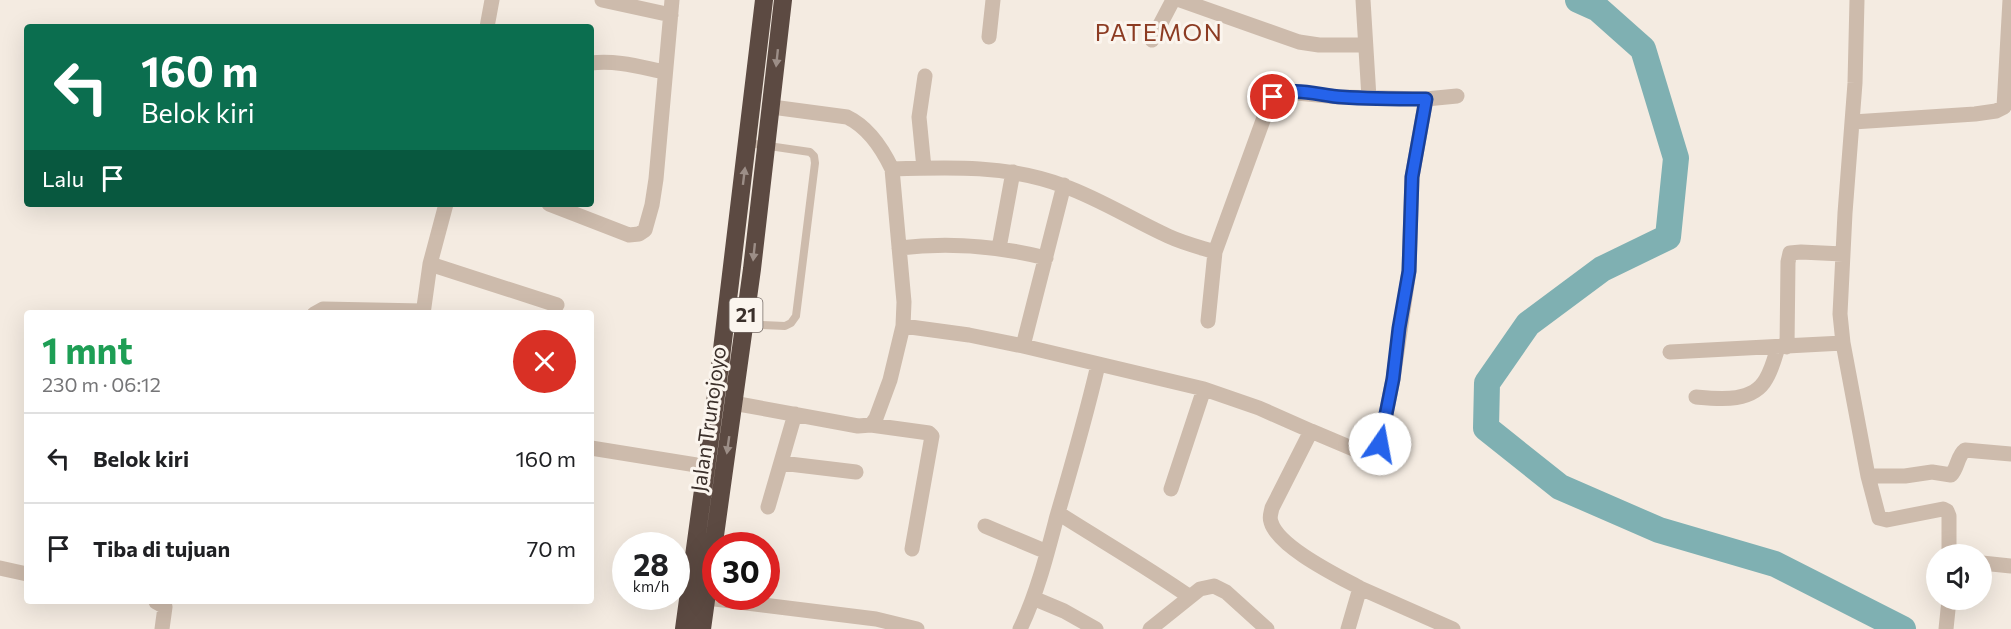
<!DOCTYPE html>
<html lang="id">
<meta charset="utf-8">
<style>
body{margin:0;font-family:Commissioner,sans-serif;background:#f2f2f2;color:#202124;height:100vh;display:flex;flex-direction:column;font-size:22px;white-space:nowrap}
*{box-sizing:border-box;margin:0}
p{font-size:20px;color:#757577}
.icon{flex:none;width:33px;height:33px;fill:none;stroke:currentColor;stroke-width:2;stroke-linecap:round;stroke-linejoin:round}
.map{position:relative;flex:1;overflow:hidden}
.sheet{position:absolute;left:24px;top:310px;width:570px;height:294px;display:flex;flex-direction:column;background:#fff;border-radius:6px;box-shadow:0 6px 24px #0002}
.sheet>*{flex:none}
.guide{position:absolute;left:24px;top:24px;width:570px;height:183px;border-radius:6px;box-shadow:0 6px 24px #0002;background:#0b6e4f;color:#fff;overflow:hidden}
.controls{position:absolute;left:1926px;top:544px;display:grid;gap:12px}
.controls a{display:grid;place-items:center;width:66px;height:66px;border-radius:50%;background:#fff;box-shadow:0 6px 24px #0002;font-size:30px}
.speed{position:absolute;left:612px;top:532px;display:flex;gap:12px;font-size:30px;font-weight:700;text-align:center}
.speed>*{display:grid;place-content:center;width:78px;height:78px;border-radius:50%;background:#fff;box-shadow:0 6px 24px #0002;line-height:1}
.speed small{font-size:15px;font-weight:400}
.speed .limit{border:9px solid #d22;background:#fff;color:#111}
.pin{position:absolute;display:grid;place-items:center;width:51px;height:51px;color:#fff;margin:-26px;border:3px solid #fff;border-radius:50%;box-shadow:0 2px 6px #0007}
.me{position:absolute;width:66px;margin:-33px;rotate:12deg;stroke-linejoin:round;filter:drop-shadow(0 0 4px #0008)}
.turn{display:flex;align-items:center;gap:21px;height:126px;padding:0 18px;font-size:27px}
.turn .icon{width:78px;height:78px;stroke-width:2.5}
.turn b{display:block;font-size:42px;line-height:51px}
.then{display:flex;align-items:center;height:57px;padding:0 18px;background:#0003;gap:12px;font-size:22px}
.round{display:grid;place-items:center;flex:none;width:63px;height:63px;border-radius:32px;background:#f2f2f2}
.headline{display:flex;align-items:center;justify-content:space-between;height:102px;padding:0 18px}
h1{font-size:36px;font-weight:700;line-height:45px;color:#1e9e55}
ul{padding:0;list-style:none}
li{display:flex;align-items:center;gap:18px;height:90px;padding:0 18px;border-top:2px solid #e0e0e0}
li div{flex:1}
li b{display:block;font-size:22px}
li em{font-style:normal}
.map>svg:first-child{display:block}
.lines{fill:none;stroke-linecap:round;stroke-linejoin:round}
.river{stroke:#7fb0b2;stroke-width:26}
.lane{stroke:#cdbbac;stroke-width:8}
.street{stroke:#cdbbac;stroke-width:15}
.highway{stroke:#5c4a42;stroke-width:18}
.oneway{fill:#9c8e87}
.route-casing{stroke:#184099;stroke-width:15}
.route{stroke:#2563eb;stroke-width:10}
.labels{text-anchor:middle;stroke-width:6;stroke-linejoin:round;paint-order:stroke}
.shield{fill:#fbf5ee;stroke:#756b66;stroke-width:1.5}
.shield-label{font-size:20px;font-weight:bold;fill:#3b302b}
.street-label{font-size:21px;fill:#3b302b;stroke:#fbf5ee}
.quarter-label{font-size:24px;letter-spacing:1.5px;fill:#8c3b22;stroke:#fbf5ee}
</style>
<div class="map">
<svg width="2011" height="629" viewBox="0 0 2011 629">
<rect width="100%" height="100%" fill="#f4ebe1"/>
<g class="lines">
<path class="river" d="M 1578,0 L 1598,9 L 1643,49 L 1676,158 L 1668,237 L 1602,269 L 1528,324 L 1487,383 L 1486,428 L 1560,487 L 1659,530 L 1775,564 L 1903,629"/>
<path class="lane" d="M 742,324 L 785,326 L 791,323 L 796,316 L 815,163 L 814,156 L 810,152 L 748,143"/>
<path class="street" d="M 602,0 L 671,15
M 1180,0 L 1299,42 L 1319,45 L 1365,45
M 1363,0 L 1369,98
M 1857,0 L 1855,83 L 1845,213 L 1840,314 L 1843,343 L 1868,476 L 1879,518 L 1887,520 L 1943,509 L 1947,511 L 1949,516 L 1949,555
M 487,27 L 492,0
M 989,37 L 993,0
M 1152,40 L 1173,0
M 591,63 C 617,60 640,67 665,72
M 1853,122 L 1975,114 L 1996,111 L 2004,107 L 2010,0
M 924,168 L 919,117 L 925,76
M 892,169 C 950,167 1010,165 1064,186 C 1100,199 1133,220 1168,236 C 1183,243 1199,247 1215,252
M 549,204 L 629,235 L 639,234 L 645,230 L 652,205 L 656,179 L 672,0
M 899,248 C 949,242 998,246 1046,258
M 999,248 L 1013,172
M 430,264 L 557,305
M 314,314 L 323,309 L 423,311
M 423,314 L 430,264 L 446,204
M 1208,321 L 1215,252 L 1270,101 L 1280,93 L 1286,92 L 1339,97 L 1426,99 L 1457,96
M 903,326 L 969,335 L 1023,346 L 1204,389 L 1259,408 L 1311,431
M 1023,346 L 1064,185
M 1787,347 L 1788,262 L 1790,253 L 1801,252 L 1843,254
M 1670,352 L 1843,343
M 1696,397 C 1719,399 1753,403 1766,379 C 1772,369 1775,357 1778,347
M 733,403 L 858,426 L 871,425 L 876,418 L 890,380 L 903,326 L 904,302 L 892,169 C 882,148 868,127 847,117 L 772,107
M 871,425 L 929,433 L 932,436 L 912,549
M 591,448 L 715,468
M 781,463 L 856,472
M 1868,476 L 1905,476 L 1932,472 L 1951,475 C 1958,468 1957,456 1965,450 L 2011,454
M 1171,489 L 1204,389
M 768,507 L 795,414
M 1058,513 C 1102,541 1147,567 1190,597
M 985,526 L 1047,552
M 1982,563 L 2011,566
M 0,568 L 27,574
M 1360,588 C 1338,576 1278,547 1271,522 C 1269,517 1271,513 1272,508 L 1311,431 L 1363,453 L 1376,451 L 1380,444 L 1393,379 L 1409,271 L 1412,177 L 1426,99
M 707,598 L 876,619 L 917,629
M 1033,598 L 1064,611 L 1096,629
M 156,602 L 165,607 L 162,629
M 1020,629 C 1037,594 1047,554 1057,516 C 1072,465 1086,416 1098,365
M 1150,629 L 1200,589 L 1214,586 L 1226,592 L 1267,629
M 1348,629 L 1360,588 L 1453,629
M 1946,629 L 1949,600"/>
<path class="highway" d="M 684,629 L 720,366 L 764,0
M 702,629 L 752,269 L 783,0"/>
</g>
<defs><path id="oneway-solid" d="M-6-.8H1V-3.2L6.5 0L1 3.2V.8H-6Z" transform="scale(1.5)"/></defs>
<g class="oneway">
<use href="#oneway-solid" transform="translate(777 58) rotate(96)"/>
<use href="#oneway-solid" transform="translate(744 176) rotate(-83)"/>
<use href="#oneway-solid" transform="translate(754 252) rotate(96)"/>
<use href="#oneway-solid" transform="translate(728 445) rotate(98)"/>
</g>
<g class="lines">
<g class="route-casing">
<path id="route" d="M 1273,97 C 1293,85 1320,96 1342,97 C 1370,99 1398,99 1426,99 L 1412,177 L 1409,271 L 1399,328 L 1393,379 L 1380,444"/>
</g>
<use href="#route" class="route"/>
</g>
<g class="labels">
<rect class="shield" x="729.5" y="298" width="33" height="34" rx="4.5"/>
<g class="shield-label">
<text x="746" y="322">21</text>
</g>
<g class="street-label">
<text transform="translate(709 419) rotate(-82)" y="7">Jalan Trunojoyo</text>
</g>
<g class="quarter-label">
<text x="1159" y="41">PATEMON</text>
</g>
</g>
</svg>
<div class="controls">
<a><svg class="icon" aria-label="sound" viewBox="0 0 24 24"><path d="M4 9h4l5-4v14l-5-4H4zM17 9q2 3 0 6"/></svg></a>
</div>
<div class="speed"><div>28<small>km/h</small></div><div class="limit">30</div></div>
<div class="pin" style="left:1273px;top:97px;background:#d93025"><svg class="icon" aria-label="arrive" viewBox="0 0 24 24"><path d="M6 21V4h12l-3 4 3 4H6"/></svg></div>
<svg class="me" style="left:1380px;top:444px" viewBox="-20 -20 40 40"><circle r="19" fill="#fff"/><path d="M0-13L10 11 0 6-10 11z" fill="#2563eb"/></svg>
<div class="guide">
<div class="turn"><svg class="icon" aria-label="left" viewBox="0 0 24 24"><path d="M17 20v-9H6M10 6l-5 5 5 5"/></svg><div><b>160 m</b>Belok kiri</div></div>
<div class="then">Lalu<svg class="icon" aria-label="arrive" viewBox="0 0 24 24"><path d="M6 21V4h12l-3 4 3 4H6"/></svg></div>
</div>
<section class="sheet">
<div class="headline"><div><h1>1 mnt</h1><p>230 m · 06:12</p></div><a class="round" style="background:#d93025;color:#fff"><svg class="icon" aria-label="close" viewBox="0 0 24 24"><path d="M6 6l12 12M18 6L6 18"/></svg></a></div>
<ul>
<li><svg class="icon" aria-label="left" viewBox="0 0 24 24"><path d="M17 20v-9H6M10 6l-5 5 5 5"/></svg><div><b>Belok kiri</b></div><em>160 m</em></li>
<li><svg class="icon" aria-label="arrive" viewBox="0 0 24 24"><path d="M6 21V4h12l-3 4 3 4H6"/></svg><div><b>Tiba di tujuan</b></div><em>70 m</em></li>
</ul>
</section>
</div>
